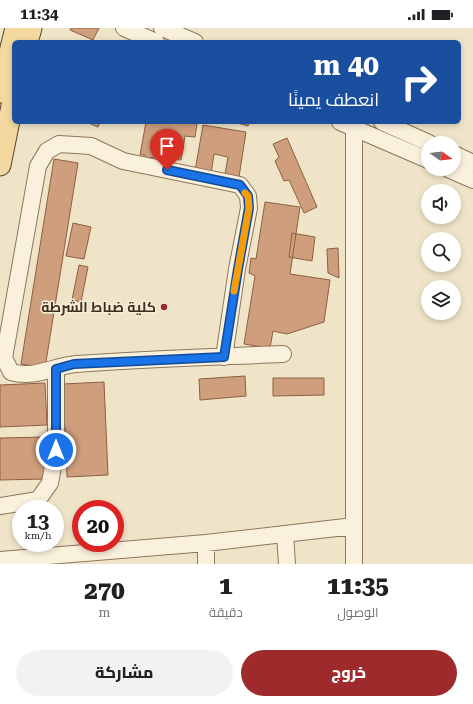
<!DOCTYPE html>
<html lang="ar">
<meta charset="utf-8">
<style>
body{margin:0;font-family:"Roboto Serif",Cairo,serif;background:#f2f2f2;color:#202124;direction:rtl;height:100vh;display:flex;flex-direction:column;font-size:15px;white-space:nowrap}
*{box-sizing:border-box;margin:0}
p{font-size:13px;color:#757577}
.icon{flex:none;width:22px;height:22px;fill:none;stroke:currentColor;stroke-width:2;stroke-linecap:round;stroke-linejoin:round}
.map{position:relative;height:536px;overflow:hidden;direction:ltr}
.details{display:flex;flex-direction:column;background:#fff;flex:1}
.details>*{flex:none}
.banner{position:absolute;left:12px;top:12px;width:449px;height:84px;border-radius:6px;box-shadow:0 2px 6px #0003;direction:rtl;background:#1a4fa0;color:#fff;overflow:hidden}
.needle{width:26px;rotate:104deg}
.controls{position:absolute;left:421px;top:108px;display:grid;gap:8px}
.controls a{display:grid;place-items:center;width:40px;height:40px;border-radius:50%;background:#fff;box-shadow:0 2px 6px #0003;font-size:20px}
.speed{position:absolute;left:12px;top:472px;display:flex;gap:8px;font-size:20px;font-weight:700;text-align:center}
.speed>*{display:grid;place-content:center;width:52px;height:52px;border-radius:50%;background:#fff;box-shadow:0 2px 6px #0003;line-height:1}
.speed small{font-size:10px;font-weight:400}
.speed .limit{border:6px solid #d22;background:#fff;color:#111}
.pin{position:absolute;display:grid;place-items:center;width:34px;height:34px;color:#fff;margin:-41px -17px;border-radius:50% 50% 50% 0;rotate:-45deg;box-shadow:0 0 4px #0007}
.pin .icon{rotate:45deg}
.me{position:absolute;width:44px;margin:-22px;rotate:0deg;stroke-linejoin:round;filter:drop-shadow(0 0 3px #0008)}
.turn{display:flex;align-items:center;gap:14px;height:84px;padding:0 16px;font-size:18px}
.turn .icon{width:52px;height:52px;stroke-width:2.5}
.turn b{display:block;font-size:28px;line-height:34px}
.eta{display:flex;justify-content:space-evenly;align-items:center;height:68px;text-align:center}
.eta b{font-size:24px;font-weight:800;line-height:28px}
.action{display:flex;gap:8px;margin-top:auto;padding:8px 16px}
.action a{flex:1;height:46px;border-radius:24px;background:#9e2a2b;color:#fff;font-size:16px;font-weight:800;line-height:46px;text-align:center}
.action a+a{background:#f2f2f2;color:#202124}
.status{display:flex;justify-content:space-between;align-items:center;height:28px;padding:0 20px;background:#fff;direction:ltr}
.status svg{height:11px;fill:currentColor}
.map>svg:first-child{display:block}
.building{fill:#cf9f7d;stroke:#8d5f41}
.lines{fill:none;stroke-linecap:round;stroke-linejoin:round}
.minor-casing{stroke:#8d765c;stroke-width:18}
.major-casing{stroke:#5b4430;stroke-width:23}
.minor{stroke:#faf1dc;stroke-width:16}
.major{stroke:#f3d9a0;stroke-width:21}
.route-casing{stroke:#114b97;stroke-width:10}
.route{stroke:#1a73e8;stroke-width:7}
.slow{stroke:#f59e0b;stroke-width:7}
.poi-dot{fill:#9e2a2b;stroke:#f7eed8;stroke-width:1.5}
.labels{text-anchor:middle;stroke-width:3;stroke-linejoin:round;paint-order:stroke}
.poi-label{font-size:14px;font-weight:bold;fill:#3d2e20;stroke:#f7eed8;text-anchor:end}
</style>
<div class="status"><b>11:34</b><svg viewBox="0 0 49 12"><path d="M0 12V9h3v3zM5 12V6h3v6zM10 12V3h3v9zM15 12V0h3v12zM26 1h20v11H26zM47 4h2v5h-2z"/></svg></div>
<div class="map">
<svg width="473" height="536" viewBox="0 0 473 536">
<rect width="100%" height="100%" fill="#f0e4c8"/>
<path class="building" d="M 71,0 L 99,0 L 93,12 L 70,2 Z
M 86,94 L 100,94 L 98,99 Z
M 146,94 L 188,94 L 197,96 L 195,109 L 185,108 L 181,132 L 170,131 L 174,110 L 159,107 L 155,129 L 147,130 L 145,127 L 140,127 Z
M 234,94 L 249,94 L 248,98 Z
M 203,97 L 246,104 L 239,149 L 225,146 L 228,129 L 214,126 L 211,146 L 195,143 Z
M 287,110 L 317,179 L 304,185 L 289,152 L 284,153 L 275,133 L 279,129 L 273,116 Z
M 54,131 L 78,135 L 45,340 L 21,336 Z
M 265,174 L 300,179 L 290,246 L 330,252 L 324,294 L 287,306 L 273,303 L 270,320 L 244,316 L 255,248 L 249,245 L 251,230 L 256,231 Z
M 73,195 L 91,199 L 84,231 L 66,228 Z
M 292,205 L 315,209 L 312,233 L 289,229 Z
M 338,220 L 339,250 L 328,245 L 327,221 Z
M 79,237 L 88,239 L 81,274 L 72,272 Z
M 245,348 L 246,368 L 200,372 L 199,351 Z
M 273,350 L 324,350 L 324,367 L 273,368 Z
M 104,354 L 108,447 L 67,449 L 63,356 Z
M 45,355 L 47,397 L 0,399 L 0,357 Z
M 46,409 L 47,451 L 0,452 L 0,410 Z"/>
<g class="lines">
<g class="minor-casing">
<path id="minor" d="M 124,0 L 156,14
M 162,0 L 195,14
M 340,94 L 428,132
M 382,94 L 429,115
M 454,126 L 473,135
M 448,141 L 473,152
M 224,329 L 237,241 L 249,180 L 248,168 L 240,157 L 123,133 L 91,118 L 59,116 L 47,123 L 38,138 L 4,330 L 11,344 C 35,351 53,338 76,336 C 145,331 214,329 283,326
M 0,478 L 38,472 L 50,455 L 56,422 L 56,341
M 285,506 L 287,536
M 206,515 L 206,536
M 0,532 L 206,515 L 354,498
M 354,536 L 354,100"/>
</g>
<g class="major-casing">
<path id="major" d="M 27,14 L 31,0
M 0,64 L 16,0
M 0,137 L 14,68"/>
</g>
<use href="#minor" class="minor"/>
<use href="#major" class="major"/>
</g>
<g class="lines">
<g class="route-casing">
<path id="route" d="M 56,422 L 56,341 L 74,336 L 224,329 L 238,241 L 249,180 L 248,168 L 240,157 L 167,142"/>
</g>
<use href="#route" class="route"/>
<path class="slow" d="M 234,263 L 249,180 L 248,168 L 245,165"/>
</g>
<circle class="poi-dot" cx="164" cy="279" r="4"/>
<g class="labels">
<g class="poi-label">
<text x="156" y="284">كلية ضباط الشرطة</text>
</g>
</g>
</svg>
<div class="controls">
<a><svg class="needle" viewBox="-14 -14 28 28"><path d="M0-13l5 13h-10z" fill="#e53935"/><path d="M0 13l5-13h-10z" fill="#757577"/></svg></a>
<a><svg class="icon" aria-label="sound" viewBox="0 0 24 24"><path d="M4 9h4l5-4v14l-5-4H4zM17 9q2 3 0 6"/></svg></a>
<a><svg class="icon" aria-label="search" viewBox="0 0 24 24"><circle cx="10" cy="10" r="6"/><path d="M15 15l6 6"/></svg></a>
<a><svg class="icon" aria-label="layers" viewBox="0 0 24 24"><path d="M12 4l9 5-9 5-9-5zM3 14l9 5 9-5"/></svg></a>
</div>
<div class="speed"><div>13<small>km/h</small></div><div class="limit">20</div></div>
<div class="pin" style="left:167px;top:142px;background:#d93025"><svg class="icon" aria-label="arrive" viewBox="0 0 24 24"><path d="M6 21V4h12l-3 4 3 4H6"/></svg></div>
<svg class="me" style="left:56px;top:422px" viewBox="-20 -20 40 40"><circle r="17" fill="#1a73e8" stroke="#fff" stroke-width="3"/><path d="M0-11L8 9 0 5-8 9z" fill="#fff"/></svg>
<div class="banner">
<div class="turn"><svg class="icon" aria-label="right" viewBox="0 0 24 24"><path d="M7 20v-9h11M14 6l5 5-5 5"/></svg><div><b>40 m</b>انعطف يمينًا</div></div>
</div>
</div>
<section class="details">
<div class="eta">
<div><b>11:35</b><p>الوصول</p></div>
<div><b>1</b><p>دقيقة</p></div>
<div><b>270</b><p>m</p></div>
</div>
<div class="action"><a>خروج</a><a>مشاركة</a></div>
</section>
